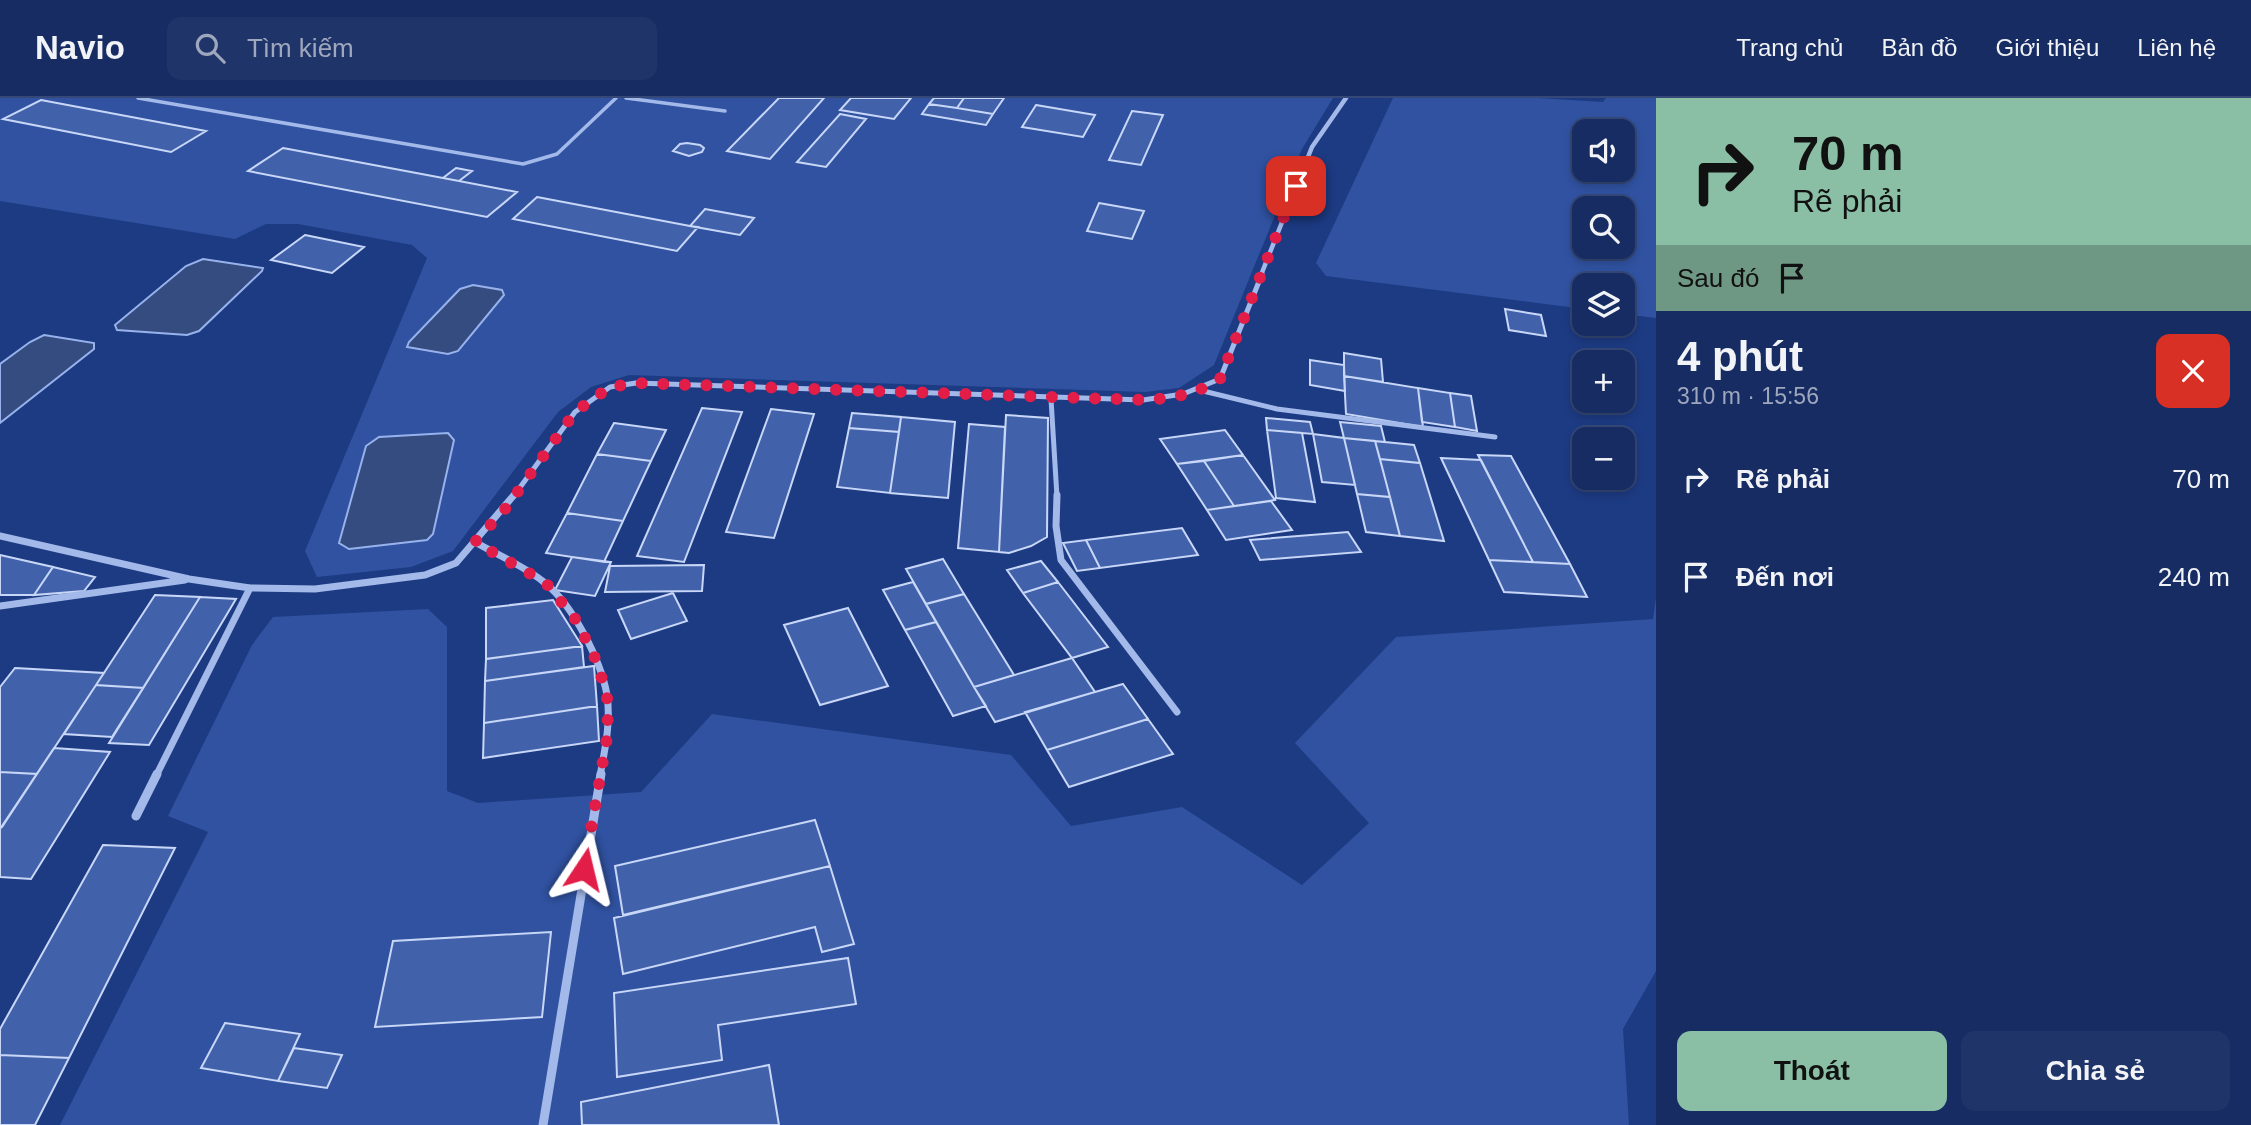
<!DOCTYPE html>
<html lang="vi">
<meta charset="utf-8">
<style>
body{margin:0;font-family:Arial,sans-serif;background:#1f3468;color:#f1f3f6;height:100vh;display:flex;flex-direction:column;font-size:26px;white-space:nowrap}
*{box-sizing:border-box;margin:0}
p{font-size:23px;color:#9ea7be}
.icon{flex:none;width:38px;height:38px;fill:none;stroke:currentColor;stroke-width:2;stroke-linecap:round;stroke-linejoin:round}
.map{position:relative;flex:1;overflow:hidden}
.sheet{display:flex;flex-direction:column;background:#162c62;width:595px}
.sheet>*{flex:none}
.hud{background:#8abfa5;color:#111;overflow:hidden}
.fabs{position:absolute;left:1572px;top:21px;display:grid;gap:14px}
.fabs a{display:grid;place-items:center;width:63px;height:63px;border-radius:14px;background:#162c62;box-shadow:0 4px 10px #0003,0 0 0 2px #354877;font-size:35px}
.pin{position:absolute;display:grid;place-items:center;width:60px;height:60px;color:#fff;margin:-30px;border-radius:14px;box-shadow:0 4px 10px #0006}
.me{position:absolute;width:77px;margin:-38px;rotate:10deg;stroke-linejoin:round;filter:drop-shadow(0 0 5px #0008)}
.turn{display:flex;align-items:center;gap:24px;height:147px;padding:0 21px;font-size:32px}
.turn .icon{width:91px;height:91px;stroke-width:2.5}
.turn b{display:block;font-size:49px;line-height:60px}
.then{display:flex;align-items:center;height:66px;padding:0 21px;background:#0003;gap:14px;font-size:26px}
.round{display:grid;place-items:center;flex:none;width:74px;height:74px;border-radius:14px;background:#1f3468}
.head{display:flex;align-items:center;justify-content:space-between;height:119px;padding:0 21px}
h1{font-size:42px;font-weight:600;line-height:52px}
.primary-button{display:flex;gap:14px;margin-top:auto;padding:14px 21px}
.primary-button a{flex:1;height:80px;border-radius:14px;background:#8abfa5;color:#111;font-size:28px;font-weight:600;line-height:80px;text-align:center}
.primary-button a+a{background:#1f3468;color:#f1f3f6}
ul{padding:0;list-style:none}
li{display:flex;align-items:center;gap:21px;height:98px;padding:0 21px}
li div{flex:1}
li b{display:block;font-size:26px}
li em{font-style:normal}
header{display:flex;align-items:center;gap:42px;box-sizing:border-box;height:98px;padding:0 35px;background:#162c62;border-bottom:2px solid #354877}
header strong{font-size:33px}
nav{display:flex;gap:38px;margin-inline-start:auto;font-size:24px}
.search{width:490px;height:63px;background:#1f3468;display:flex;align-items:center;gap:18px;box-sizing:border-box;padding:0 24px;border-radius:14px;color:#9ea7be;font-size:26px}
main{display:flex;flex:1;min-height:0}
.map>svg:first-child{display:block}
.green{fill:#3052a1;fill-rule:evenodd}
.water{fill:#354c81;stroke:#97b2ec;stroke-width:2}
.building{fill:#4162aa;stroke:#c8d7f7;stroke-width:2}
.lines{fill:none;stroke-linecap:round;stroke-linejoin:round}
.lane{stroke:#a3b9ea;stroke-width:3.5}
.street-far3{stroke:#a3b9ea;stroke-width:4.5}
.street-far2{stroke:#a3b9ea;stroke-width:5}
.street-far1{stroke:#a3b9ea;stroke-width:7}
.street{stroke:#a3b9ea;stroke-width:9}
.route{stroke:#e11d48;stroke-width:12;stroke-dasharray:0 21.6}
</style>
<header>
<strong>Navio</strong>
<div class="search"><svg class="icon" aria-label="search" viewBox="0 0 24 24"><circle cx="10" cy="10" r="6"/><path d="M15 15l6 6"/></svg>Tìm kiếm</div>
<nav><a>Trang chủ</a><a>Bản đồ</a><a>Giới thiệu</a><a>Liên hệ</a></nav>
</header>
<main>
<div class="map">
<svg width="1656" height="1027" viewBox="0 0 1656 1027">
<rect width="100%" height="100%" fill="#1d3b83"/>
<path class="green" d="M 0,0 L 1333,0 L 1302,51 L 1214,267 L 1179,290 L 1145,294 L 629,277 L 591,289 L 558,314 L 453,453 L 411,469 L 317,479 L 305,453 L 427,160 L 412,147 L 298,126 L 266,126 L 235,141 L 0,103 Z
M 1393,0 L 1538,0 L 1603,4 L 1606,0 L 1656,0 L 1656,220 L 1622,216 L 1622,187 L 1584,187 L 1584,211 L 1326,178 L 1316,165 ZM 1584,33 L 1622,33 L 1622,72 L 1584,72 ZM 1584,110 L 1622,110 L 1622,149 L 1584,149 Z
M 1656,500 L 1656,873 L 1623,931 L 1629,1027 L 60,1027 L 208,734 L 168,718 L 252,547 L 273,519 L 428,511 L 447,529 L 447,693 L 478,705 L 641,694 L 712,616 L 1011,657 L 1071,728 L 1182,709 L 1302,787 L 1369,725 L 1295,645 L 1396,539 L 1653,521 Z"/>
<path class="water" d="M 203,161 L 263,170 L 262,173 L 199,233 L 187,237 L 117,232 L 115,227 L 186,168 Z
M 473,187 L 502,192 L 504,197 L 458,253 L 448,256 L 407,249 L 409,244 L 460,191 Z
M 44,237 L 94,245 L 94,251 L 0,325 L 0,266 L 30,244 Z
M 448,335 L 454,342 L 433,436 L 427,442 L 349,451 L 339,445 L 366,348 L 379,339 Z"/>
<path class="building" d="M 779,0 L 824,0 L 770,61 L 727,53 Z
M 851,0 L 911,0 L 894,21 L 840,12 Z
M 934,0 L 964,0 L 957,10 L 929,6 Z
M 964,0 L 1004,0 L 993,16 L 957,10 Z
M 41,2 L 206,33 L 171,54 L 3,21 Z
M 929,6 L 957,10 L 993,16 L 986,27 L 922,16 Z
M 1036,7 L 1095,17 L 1083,39 L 1022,29 Z
M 1132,13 L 1163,17 L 1141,67 L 1109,62 Z
M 840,16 L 866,21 L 826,69 L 797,64 Z
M 687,45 L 700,47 L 704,50 L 702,54 L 689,58 L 673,53 L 680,46 Z
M 283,50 L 459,83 L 517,94 L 487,119 L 248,73 Z
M 456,70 L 472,73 L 459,83 L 443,80 Z
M 537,99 L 690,128 L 698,129 L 677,153 L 513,121 Z
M 1099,105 L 1144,113 L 1132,141 L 1087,133 Z
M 705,111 L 754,120 L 740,137 L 690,128 Z
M 305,137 L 364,149 L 332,175 L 271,162 Z
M 1505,211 L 1541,217 L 1546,238 L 1509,232 Z
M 1344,255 L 1381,261 L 1383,284 L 1344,278 Z
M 1310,262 L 1344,267 L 1345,293 L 1310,287 Z
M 1344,278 L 1418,290 L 1423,329 L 1346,316 Z
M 1418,290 L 1450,295 L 1455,329 L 1422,324 Z
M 1450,295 L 1471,298 L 1477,333 L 1455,329 Z
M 702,310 L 742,314 L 684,464 L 637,458 Z
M 771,311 L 814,316 L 774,440 L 726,434 Z
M 852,315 L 901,319 L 899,334 L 849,330 Z
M 1006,317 L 1048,320 L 1047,439 L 1031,448 L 1009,455 L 999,454 Z
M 901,319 L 955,324 L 948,400 L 890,395 Z
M 1266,320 L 1310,324 L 1313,336 L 1267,332 Z
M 1340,324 L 1381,328 L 1385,344 L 1344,340 Z
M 614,325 L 666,332 L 651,363 L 597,356 Z
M 969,326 L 1005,329 L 999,454 L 958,450 Z
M 849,330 L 899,334 L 890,395 L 837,389 Z
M 1225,332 L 1243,357 L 1177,366 L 1160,341 Z
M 1267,332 L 1302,335 L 1315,404 L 1276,400 Z
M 1313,336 L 1344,340 L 1355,387 L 1322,384 Z
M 1344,340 L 1375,343 L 1390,399 L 1357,396 Z
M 1375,343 L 1414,347 L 1420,365 L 1380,361 Z
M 597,356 L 651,363 L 623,423 L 567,415 Z
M 1243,357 L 1275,402 L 1234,408 L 1204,363 Z
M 1478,357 L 1511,358 L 1570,466 L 1533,464 Z
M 1441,360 L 1481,362 L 1533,464 L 1489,462 Z
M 1380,361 L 1420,365 L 1444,443 L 1400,438 Z
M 1204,363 L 1234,408 L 1207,412 L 1177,366 Z
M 1357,396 L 1390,399 L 1400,438 L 1366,434 Z
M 1271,403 L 1292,432 L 1226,442 L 1207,412 Z
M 567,415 L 623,423 L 604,464 L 546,455 Z
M 1182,430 L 1198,457 L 1100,470 L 1086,442 Z
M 1348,434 L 1361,454 L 1260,462 L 1250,442 Z
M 1086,442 L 1100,470 L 1077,473 L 1063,445 Z
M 0,457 L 53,469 L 34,497 L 0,497 Z
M 572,459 L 611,464 L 595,498 L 555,492 Z
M 943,461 L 964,496 L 926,506 L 906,471 Z
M 1489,462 L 1570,466 L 1587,499 L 1504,494 Z
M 1041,463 L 1058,484 L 1023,495 L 1007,472 Z
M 704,467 L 702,493 L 605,494 L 610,468 Z
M 53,469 L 95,479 L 84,493 L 34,497 Z
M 913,484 L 936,524 L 905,532 L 883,492 Z
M 1058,484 L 1108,549 L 1072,560 L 1023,495 Z
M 673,495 L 687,523 L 631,541 L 618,512 Z
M 964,496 L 1014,577 L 974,589 L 926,506 Z
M 155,497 L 200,499 L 143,590 L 96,587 Z
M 200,499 L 236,501 L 149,647 L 109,645 Z
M 553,502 L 582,548 L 486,561 L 486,510 Z
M 848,510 L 888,588 L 820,607 L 784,527 Z
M 936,524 L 974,589 L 986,608 L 953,618 L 905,532 Z
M 582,548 L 584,569 L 485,583 L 486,561 Z
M 1072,560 L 1095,594 L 995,624 L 974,589 Z
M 594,568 L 597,608 L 484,625 L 485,583 Z
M 15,570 L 104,575 L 37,676 L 0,674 L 0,589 Z
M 1123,586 L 1148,621 L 1047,652 L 1025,614 Z
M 96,587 L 143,590 L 112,639 L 64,636 Z
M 597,608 L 599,643 L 483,660 L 484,625 Z
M 1148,621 L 1173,656 L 1069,689 L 1047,652 Z
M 54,650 L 110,654 L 31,781 L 0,779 L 0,731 Z
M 0,674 L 37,676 L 2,729 L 0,729 Z
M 815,722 L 830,768 L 623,817 L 615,768 Z
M 103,747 L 175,750 L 69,960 L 0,957 L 0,931 Z
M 830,768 L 854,846 L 822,854 L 815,829 L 623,876 L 614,820 Z
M 551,834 L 542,919 L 375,929 L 393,843 Z
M 848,860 L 856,906 L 718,927 L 722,962 L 617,979 L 614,895 Z
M 225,925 L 300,936 L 278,983 L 201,970 Z
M 294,950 L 342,957 L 327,990 L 278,983 Z
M 0,957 L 69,960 L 35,1027 L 0,1027 Z
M 769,967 L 779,1027 L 582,1027 L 581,1004 Z"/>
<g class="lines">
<path class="lane" d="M 138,0 L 523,66 L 557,56 L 616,0
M 626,0 L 725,13"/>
<path class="street-far3" d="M 1261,177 L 1312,49 L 1346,0"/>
<path class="street-far2" d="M 1199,292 L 1277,311 L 1495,339
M 1051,301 L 1057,399
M 513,399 L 575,314 L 610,289 L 636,285 L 1143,302 L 1183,296 L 1220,281 L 1262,176"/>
<path class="street-far1" d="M 1057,397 L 1056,428 L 1061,462 L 1177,614
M 0,438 L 189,481 L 250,490 L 315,491 L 425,477 L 456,465 L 514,397
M 475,444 C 497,457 525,468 545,485 C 573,507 601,563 607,597 C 611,624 605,651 600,678
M 0,508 L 185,482
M 156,678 L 250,490"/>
<path class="street" d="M 136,718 L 157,676
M 543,1027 L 601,676"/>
</g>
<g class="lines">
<path class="route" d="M 584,771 L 608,634 L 607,597 L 596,562 L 576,522 L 546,485 L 475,444 L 506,410 L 575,314 L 610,289 L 636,285 L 1143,302 L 1171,300 L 1199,292 L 1220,281 L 1296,88"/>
</g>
</svg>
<div class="fabs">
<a><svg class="icon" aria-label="sound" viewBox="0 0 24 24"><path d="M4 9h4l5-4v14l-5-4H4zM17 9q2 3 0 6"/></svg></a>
<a><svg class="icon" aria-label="search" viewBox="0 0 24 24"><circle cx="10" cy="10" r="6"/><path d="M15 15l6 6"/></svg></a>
<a><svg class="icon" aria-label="layers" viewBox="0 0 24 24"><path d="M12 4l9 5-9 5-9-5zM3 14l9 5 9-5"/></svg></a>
<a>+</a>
<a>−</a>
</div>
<div class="pin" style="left:1296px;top:88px;background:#d93025"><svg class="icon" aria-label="arrive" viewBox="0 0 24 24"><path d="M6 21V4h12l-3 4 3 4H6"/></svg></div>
<svg class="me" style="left:584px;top:771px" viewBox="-20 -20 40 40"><path d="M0-17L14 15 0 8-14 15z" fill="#e11d48" stroke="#fff" stroke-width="4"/></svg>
</div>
<section class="sheet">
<div class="hud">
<div class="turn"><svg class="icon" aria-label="right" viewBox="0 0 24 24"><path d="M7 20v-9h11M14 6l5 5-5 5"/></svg><div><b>70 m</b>Rẽ phải</div></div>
<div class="then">Sau đó<svg class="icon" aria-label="arrive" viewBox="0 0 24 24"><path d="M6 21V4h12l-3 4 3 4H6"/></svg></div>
</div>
<div class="head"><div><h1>4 phút</h1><p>310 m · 15:56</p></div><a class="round" style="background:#d93025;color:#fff"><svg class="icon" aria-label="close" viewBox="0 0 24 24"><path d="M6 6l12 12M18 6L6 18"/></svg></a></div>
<ul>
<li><svg class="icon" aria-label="right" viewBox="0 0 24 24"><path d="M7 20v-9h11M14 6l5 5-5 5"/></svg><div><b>Rẽ phải</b></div><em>70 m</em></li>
<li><svg class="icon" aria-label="arrive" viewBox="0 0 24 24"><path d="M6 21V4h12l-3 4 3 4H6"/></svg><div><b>Đến nơi</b></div><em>240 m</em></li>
</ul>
<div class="primary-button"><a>Thoát</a><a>Chia sẻ</a></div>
</section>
</main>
